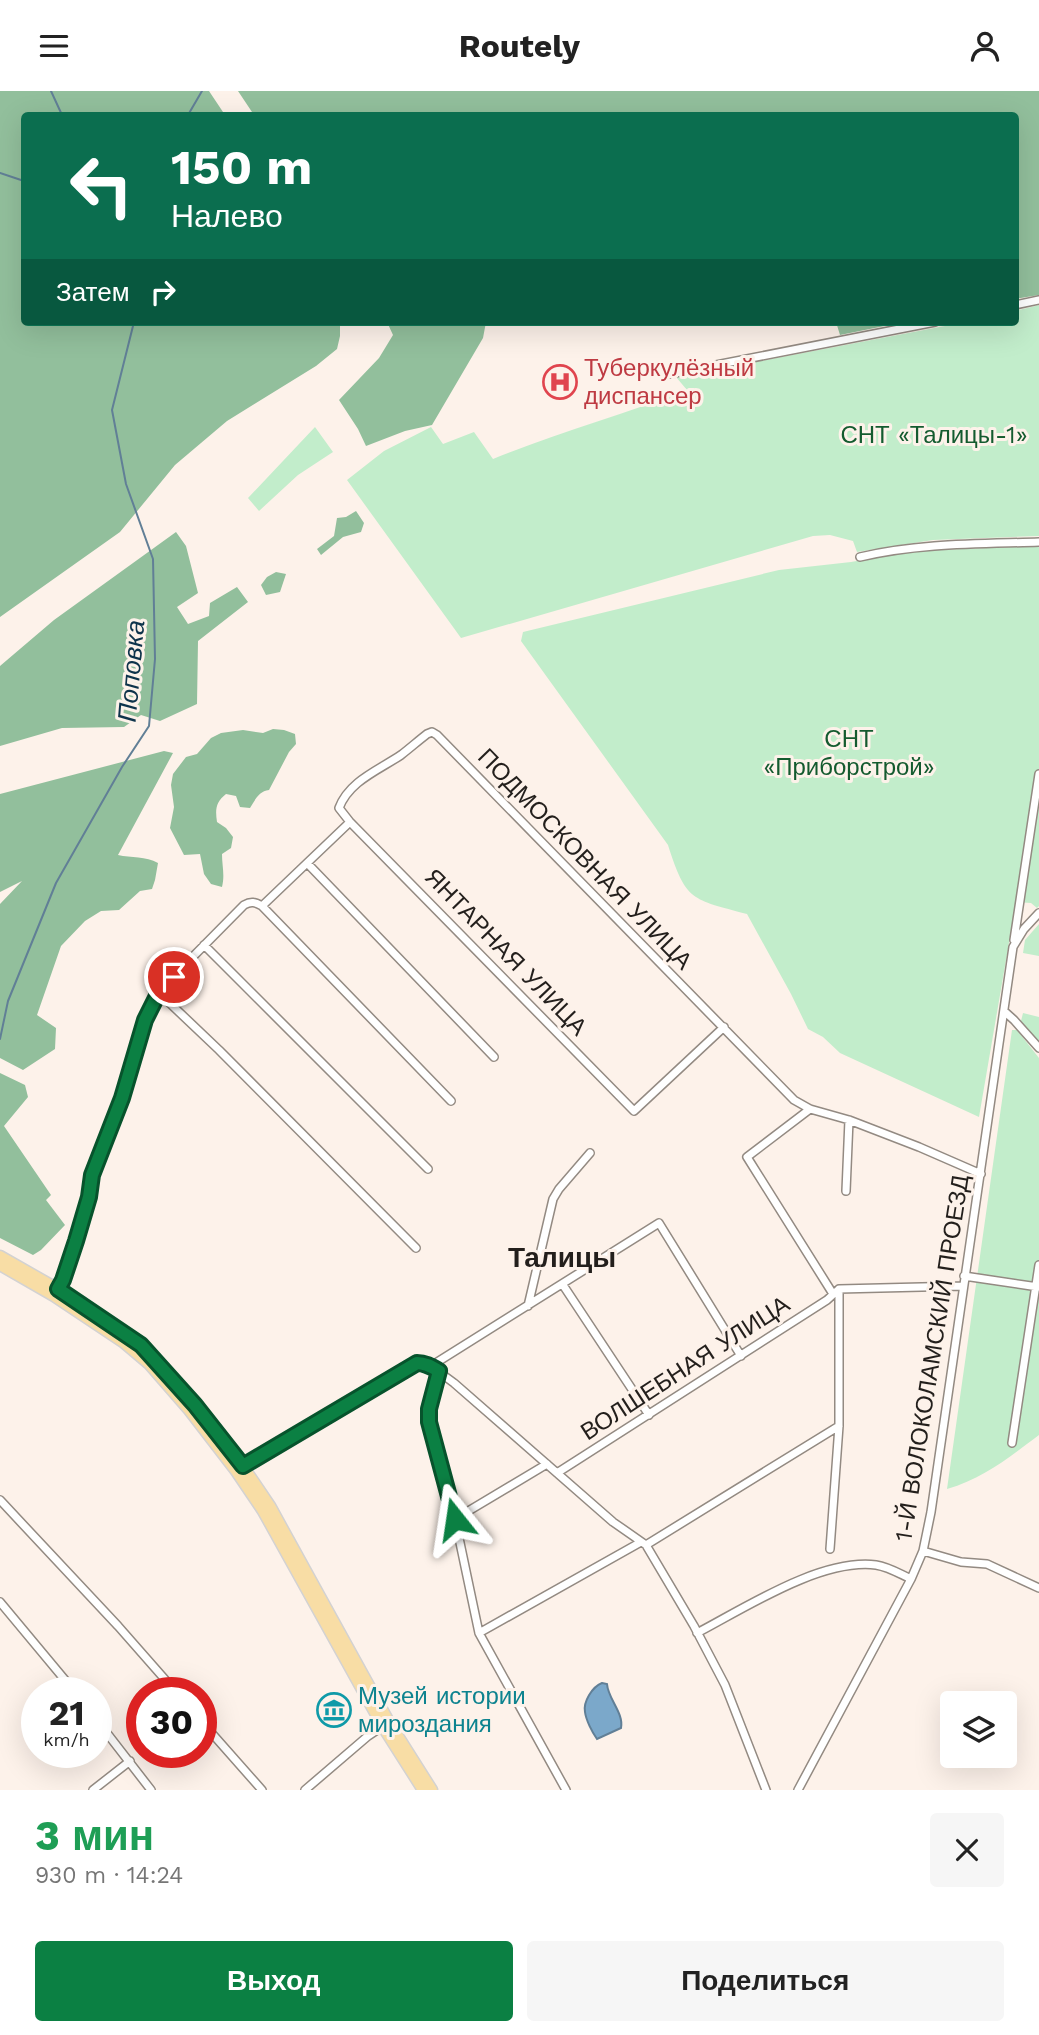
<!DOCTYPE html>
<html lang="ru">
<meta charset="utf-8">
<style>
body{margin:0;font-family:"Work Sans",sans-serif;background:#f6f6f6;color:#222;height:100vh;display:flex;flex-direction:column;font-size:26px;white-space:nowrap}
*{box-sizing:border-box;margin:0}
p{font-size:23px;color:#767676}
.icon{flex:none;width:38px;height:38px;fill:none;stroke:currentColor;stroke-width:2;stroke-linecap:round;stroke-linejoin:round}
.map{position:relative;height:1699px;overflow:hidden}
.side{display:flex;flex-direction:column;background:#fff;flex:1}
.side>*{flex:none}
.guide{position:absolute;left:21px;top:21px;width:998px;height:214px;border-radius:7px;box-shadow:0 7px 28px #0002;background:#0b6e4f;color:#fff;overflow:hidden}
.fabs{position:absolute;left:940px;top:1600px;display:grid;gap:14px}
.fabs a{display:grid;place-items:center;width:77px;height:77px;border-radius:7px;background:#fff;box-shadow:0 7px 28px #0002;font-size:35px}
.speed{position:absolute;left:21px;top:1586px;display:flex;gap:14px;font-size:35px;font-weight:700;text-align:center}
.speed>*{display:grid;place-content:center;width:91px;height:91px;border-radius:50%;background:#fff;box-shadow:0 7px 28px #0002;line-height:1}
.speed small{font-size:18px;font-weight:400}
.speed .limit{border:10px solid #d22;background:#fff;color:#111}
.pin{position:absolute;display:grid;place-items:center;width:60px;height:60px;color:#fff;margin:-30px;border:4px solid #fff;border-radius:50%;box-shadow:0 2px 7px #0007}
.me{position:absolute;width:77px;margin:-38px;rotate:345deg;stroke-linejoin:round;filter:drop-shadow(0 0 5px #0008)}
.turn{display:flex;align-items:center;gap:24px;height:147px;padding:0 35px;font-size:32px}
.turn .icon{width:91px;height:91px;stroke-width:2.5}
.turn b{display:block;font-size:49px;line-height:60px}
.then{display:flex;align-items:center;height:66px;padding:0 35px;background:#0003;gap:14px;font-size:26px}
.round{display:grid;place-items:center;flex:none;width:74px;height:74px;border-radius:7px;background:#f6f6f6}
.head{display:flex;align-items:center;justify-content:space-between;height:119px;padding:0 35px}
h1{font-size:42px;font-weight:700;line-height:52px;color:#1e9e55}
.button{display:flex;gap:14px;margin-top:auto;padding:14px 35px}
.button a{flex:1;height:80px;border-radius:7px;background:#0b8043;color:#fff;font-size:28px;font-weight:700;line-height:80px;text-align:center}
.button a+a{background:#f6f6f6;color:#222}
header{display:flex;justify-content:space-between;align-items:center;height:91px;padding:0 35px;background:#fff;font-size:32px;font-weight:700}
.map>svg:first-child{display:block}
.green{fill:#c2edcb}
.forest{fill:#92bf9c}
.water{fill:#7ba8ca;stroke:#617f96;stroke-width:2}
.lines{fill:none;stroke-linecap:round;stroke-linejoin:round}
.stream{stroke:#617f96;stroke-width:2}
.minor-casing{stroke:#938a82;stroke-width:10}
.major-casing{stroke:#d3d2d2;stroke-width:13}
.minor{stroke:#fff;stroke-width:7}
.major{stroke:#f8dda5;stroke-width:10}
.route-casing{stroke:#07532c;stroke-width:18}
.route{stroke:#0b8043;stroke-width:12}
.labels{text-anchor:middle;stroke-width:6;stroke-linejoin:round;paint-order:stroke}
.health-label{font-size:24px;fill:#be3a42;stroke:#fdf2ea;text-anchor:start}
.park-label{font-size:24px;fill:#145b2f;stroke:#fdf2ea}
.street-label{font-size:24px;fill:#231f1c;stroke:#fdf2ea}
.culture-label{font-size:24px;fill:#0d838f;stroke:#fdf2ea;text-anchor:start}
.water-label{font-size:26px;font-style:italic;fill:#0e334b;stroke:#fdf2ea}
.quarter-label{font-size:28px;font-weight:bold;fill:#231f1c;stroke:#fdf2ea}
</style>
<header><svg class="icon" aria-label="menu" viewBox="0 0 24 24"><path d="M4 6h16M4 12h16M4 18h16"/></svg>Routely<svg class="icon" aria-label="person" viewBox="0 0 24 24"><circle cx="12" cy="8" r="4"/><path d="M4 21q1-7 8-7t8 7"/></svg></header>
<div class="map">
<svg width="1039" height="1699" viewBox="0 0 1039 1699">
<rect width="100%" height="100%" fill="#fdf2ea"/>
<path class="green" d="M 1039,214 L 1039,445 L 933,449 L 857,461 L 853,450 L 830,444 L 813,445 L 461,547 L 347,389 L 384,360 L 431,336 L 443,353 L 474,341 L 493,368 C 556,342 623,324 687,299 L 676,286 L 966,231 L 1015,231 L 1015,220 Z
M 315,336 L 333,361 L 298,384 L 259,420 L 248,407 Z
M 1039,455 L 1039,815 L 1037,817 L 1031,812 L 1016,811 L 979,1026 L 840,962 L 823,946 L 808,938 L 791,903 L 747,823 C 692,808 686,811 668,754 L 521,550 L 523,541 L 779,479 L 851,471 L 913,460 Z
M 1039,833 L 1039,865 L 1023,862 L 1025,849 Z
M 1023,922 L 1039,926 L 1039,951 L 1021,930 Z
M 1012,939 L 1017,939 L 1039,967 L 1039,1344 C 1008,1367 984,1387 947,1398 Z"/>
<path class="forest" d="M 0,0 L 209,0 L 225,24 L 24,24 L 24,231 L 340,231 L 340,245 L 337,258 L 316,275 L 227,330 L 175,374 L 120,441 L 0,526 Z
M 238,0 L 1039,0 L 1039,204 L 1015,208 L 1015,24 L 254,24 Z
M 387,231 L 486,231 L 483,247 L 432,334 L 405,340 L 366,355 L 358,338 L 339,309 L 379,267 L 393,244 Z
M 836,231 L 904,231 L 840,244 Z
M 356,420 L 364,432 L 361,441 L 343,446 L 321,464 L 317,458 L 334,445 L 337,427 L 346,426 Z
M 176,441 L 186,455 L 198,502 L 177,516 L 188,533 L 209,525 L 210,512 L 237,496 L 248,511 L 198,550 L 197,613 L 160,630 L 141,624 L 124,636 L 62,637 L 0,655 L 0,575 L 54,529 Z
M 276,481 L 286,483 L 280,501 L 266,504 L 261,494 L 267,486 Z
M 273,638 L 284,639 L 295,643 L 296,653 L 289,661 L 269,699 C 259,700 255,709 250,717 L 240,716 L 236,705 L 226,703 C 216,711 215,718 217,731 L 226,737 L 233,746 L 231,757 L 222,763 C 222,775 225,784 222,796 L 211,793 L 204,783 L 200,763 L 184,764 L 170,737 L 174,716 L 171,694 L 173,683 L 186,666 L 197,663 L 211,647 L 221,642 L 243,639 L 263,642 Z
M 164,660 L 173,662 L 118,764 C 131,767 146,765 158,772 L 155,789 L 152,798 L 140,800 L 119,819 L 101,820 L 85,830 L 61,855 L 37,924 L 56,937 L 55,958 L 23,979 L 0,967 L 0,813 L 22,790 L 0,801 L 0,703 Z
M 0,982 L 25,994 L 28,1006 L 4,1035 L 51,1104 L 46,1109 L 65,1134 L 41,1159 L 33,1164 L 0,1147 Z"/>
<path class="water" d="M 602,1592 L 607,1593 C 608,1608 624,1622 621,1637 L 597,1648 C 592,1641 586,1629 585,1621 C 583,1611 592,1596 602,1592 Z"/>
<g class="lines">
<path class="stream" d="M 51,0 L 62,24
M 188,24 L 202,0
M 0,82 L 24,90
M 0,948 L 8,910 L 56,792 L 122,676 L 149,635 L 155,568 L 153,468 L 126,393 L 112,319 L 134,231"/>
<g class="minor-casing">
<path id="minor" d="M 1015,214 L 1039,209
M 670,283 L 935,231
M 860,466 C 919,452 979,453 1039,451
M 307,772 L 494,966
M 262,815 L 350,731
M 1014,849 L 1039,683
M 204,854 L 428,1078
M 158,901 L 219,959 L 416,1157
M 1004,920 L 1014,929 L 1039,957
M 724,936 L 634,1020 L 350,731 L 339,717 C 349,690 379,679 401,664 C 410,657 418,650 427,643 L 432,641 L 437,644 L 794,1009 L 810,1018 L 849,1029 L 919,1056 L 981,1083
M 810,1018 L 747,1066 L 833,1203
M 846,1100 L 849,1029
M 964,1185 L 1038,1196
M 563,1194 L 649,1324
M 58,1198 L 63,1189 L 76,1150 L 89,1106 L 92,1084 L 122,1007 L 145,929 L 158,901 L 244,814 C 251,810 255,811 262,815 L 451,1010
M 528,1215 L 553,1108 L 559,1098 L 590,1062
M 431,1275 L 454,1292 L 613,1431 L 646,1454 L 694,1535 L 725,1594 L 766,1699
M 439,1281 L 429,1318 L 429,1331 L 455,1428 L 479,1542 L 566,1699
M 1012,1352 L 1039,1174
M 240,1377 L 417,1272 L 423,1272 L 431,1275 L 659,1132 L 741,1265
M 557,1382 L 827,1209 L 839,1198 L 963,1195
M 0,1409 L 118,1535 L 176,1601
M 455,1428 L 547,1373
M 646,1454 L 839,1335
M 830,1458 L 839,1335 L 839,1198
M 923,1460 L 961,1471 L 987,1473 L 1039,1497
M 0,1511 L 75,1601
M 479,1542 L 641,1451
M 697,1542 C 745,1517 821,1467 876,1474 C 889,1476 900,1483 911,1488
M 96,1628 L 151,1699
M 201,1630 L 262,1699
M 93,1699 L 130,1670
M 305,1699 L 368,1645 L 386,1633
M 798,1699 L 911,1488 L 923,1460 L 931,1421 L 1013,856 L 1024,838 L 1039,822"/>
</g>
<g class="major-casing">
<path id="major" d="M 0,1165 L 58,1198 L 128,1244 L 154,1267 L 195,1314 L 243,1375 L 270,1415 L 389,1631 L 432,1699
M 0,1174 L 54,1205 L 123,1251 L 149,1273 L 189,1319 L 236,1380 L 263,1420 L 383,1636 L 423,1699"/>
</g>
<use href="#minor" class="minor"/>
<use href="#major" class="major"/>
</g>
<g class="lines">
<g class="route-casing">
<path id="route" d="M 174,886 L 159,901 L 145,929 L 122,1007 L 92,1084 L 89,1106 L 76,1150 L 63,1189 L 58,1198 L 141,1254 L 195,1314 L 243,1375 L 417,1272 C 426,1272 432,1276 439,1280 L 429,1318 L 429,1331 L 455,1428"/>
</g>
<use href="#route" class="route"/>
</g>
<defs>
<g id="hospital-ring" transform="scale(1.75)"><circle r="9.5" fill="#fdf2ea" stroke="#e0444e" stroke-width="1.5"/><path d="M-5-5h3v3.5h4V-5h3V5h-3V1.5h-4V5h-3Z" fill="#e0444e"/></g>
<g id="museum-ring" transform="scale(1.75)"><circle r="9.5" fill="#fdf2ea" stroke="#0f9aa8" stroke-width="1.5"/><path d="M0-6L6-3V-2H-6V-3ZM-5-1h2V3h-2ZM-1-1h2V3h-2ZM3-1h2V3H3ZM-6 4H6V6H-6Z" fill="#0f9aa8"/></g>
</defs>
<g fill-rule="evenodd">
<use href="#hospital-ring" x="560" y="291"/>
<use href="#museum-ring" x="334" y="1619"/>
</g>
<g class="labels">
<g class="health-label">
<text x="584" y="285">Туберкулёзный<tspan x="584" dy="28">диспансер</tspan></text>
</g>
<g class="park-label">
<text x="934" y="352">СНТ «Талицы-1»</text>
<text x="849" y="656">СНТ<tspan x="849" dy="28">«Приборстрой»</tspan></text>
</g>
<g class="street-label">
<text transform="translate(585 768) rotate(46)" y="8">ПОДМОСКОВНАЯ УЛИЦА</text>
<text transform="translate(506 861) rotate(46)" y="8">ЯНТАРНАЯ УЛИЦА</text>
<text transform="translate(932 1267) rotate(-81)" y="8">1-Й ВОЛОКОЛАМСКИЙ ПРОЕЗД</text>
<text transform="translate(685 1277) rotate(-33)" y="8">ВОЛШЕБНАЯ УЛИЦА</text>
</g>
<g class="culture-label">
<text x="358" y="1613">Музей истории<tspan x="358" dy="28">мироздания</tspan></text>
</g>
<g class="water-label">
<text transform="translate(131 580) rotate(-85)" y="9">Поповка</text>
</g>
<g class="quarter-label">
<text x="562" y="1176">Талицы</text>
</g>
</g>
</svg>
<div class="fabs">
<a><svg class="icon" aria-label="layers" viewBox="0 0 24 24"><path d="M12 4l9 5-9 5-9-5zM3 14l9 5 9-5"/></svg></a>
</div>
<div class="speed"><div>21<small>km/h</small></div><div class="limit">30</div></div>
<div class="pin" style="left:174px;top:886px;background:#d93025"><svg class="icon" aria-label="arrive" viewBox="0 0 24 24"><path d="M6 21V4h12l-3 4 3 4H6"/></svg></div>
<svg class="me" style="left:455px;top:1428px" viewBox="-20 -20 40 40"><path d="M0-17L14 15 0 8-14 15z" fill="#0b8043" stroke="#fff" stroke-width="4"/></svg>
<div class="guide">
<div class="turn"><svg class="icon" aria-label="left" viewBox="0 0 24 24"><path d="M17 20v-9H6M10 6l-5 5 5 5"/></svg><div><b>150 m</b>Налево</div></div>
<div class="then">Затем<svg class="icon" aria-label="right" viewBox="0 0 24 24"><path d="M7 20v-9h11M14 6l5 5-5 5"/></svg></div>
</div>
</div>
<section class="side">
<div class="head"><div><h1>3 мин</h1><p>930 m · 14:24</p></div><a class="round"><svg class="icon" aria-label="close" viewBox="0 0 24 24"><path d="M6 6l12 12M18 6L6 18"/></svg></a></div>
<div class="button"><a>Выход</a><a>Поделиться</a></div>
</section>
